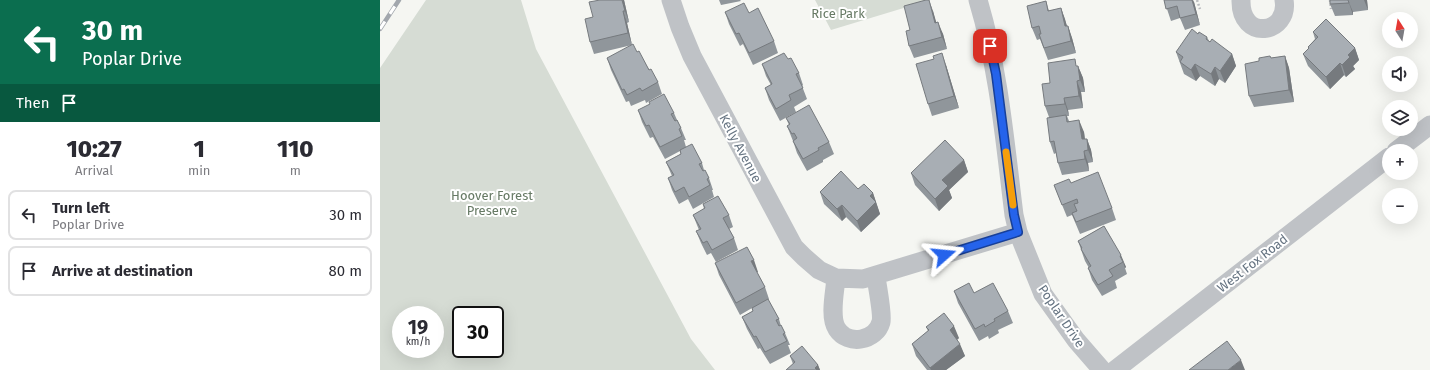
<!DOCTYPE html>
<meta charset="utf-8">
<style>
body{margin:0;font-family:"Fira Sans",sans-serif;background:#f2f2f3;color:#2b2b33;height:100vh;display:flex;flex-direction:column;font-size:15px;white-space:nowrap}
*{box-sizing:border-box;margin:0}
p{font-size:13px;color:#7c7c81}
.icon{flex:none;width:22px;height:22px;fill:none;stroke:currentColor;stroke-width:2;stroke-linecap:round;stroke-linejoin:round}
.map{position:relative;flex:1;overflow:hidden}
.side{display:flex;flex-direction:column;background:#fff;width:380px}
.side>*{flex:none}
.banner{background:#0b6e4f;color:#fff;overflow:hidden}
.needle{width:26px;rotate:349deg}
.fabs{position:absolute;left:1002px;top:12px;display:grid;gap:8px}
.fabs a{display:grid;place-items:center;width:36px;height:36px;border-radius:50%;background:#fff;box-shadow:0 4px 16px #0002;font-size:20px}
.speed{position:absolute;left:12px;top:306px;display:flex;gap:8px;font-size:20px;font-weight:700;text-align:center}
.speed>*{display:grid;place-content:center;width:52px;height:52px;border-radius:50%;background:#fff;box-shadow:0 4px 16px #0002;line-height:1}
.speed small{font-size:10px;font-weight:400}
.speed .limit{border:2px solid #111;border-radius:6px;background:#fff;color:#111}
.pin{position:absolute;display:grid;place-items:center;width:34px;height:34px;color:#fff;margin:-17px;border-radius:8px;box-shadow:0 2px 6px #0006}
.me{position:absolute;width:44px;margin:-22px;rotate:72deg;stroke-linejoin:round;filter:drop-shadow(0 0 3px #0008)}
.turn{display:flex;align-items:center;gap:14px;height:84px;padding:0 16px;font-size:18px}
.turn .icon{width:52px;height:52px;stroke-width:2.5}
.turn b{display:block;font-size:28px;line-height:34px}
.then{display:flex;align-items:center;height:38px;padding:0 16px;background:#0003;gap:8px;font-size:15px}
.eta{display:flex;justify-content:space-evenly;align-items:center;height:68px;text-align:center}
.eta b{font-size:24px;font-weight:800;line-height:28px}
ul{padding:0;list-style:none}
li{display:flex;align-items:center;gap:12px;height:50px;margin:0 8px 6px;padding:0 8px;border:2px solid #e1e1e2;border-radius:8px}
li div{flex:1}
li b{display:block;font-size:15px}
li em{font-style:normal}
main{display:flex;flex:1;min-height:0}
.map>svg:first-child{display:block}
.green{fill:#d6dcd4;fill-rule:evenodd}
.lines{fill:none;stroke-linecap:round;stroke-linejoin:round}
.path{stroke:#b9bbbe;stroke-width:2.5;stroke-dasharray:2 2;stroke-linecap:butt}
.minor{stroke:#bfc2c6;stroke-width:19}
.rail-casing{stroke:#a2a7ad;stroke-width:4.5}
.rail{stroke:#fff;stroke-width:3;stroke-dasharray:9;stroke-linecap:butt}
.wall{fill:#90969b}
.shaded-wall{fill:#767a7e}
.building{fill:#a8aeb4;stroke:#767a7e}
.route-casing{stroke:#184099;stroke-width:10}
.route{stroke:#2563eb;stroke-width:7}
.slow{stroke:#f59e0b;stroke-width:7}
.labels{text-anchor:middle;stroke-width:4;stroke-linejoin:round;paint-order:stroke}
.park-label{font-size:13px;fill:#677a65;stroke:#fff}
.street-label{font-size:13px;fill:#667482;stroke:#fff}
</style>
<main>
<section class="side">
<div class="banner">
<div class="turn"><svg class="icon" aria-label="left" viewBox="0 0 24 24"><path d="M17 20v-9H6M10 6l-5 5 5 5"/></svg><div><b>30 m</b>Poplar Drive</div></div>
<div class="then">Then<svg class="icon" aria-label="arrive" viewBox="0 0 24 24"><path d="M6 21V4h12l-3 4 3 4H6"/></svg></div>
</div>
<div class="eta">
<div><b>10:27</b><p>Arrival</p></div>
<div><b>1</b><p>min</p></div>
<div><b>110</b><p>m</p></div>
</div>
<ul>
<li><svg class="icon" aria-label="left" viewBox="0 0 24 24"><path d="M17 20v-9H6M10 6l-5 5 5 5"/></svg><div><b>Turn left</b><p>Poplar Drive</p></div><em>30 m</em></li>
<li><svg class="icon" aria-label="arrive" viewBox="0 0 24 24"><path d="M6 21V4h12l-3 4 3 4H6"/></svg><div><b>Arrive at destination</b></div><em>80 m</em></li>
</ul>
</section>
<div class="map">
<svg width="1050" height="370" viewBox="0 0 1050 370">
<rect width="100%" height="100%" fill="#f5f6f2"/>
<path class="green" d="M 46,0 L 141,0 L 156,49 L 311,339 L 335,370 L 0,370 L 0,68 ZM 21,315 L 55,315 L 55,349 L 21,349 ZM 81,315 L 115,315 L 115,349 L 81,349 Z
M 435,0 L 550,0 L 451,30 Z"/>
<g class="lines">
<path class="path" d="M 817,0 L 820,9
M 950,0 L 951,9"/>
<path class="minor" d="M 291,0 L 300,27 L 312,56 L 414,247 L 424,257 L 439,270 L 456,278 L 483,279 L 638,232
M 598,0 C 619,70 625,143 634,215 L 638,232 L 663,294 L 696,340 L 722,370
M 861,0 C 860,42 910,34 904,0
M 1016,151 L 1050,125
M 456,278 C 455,292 449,317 457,329 C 468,346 496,341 501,322 C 503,314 497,286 496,276
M 735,370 L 1009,157"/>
<g class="rail-casing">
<path id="rail" d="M 0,29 L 19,0"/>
</g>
<use href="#rail" class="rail"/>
</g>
<path class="wall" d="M 244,0 L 249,22 L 247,23 L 252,45 L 214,54 L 210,42 L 213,17 Z
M 339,0 L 360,0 L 361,1 L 341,5 Z
M 784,0 L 814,2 L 820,25 L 805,30 L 800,18 L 791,21 Z
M 950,0 L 987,0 L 988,10 L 973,12 L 973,15 L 955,16 L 950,4 Z
M 666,1 L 669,11 L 681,8 L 687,26 L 688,26 L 692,38 L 696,53 L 668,60 L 660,39 L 657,40 L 652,28 Z
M 553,11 L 556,23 L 563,34 L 567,49 L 534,58 L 529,46 L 530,30 Z
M 345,12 L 369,13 L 394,41 L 398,53 L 373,65 L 363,44 L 360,46 L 349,24 Z
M 933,32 L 975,48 L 979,60 L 973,66 L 975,69 L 966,77 L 964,75 L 950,89 L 928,66 L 923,54 L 929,49 L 928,47 L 935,39 Z
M 818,34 L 827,37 L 829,41 L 852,54 L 856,66 L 845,83 L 839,79 L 835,86 L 820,76 L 816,81 L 804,74 L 796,52 Z
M 257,52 L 278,82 L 282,94 L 266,103 L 265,100 L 251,106 L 249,101 L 246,102 L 231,70 L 227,58 Z
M 905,56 L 909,68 L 914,102 L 874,107 L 869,96 L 879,61 L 891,58 Z
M 408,59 L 419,73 L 423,85 L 422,86 L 427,99 L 414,107 L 416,112 L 400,121 L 389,100 L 385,88 L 391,85 L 386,76 L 382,64 Z
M 554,59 L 566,65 L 579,108 L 552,116 L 548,104 Z
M 697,66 L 698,66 L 703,78 L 705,92 L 701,92 L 703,108 L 688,110 L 689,116 L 687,116 L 689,121 L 704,132 L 705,139 L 707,139 L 711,150 L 713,162 L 708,163 L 709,171 L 682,175 L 678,163 L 676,153 L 674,154 L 670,142 L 669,117 L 665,106 L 670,83 Z
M 258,110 L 294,113 L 297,120 L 301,128 L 306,140 L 304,140 L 306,147 L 322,163 L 324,170 L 329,178 L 333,190 L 332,190 L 334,197 L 313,209 L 308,199 L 299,204 L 292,190 L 288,178 L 292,176 L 286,162 L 301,154 L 300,151 L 285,159 L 273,137 L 270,138 L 262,122 Z
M 406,118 L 449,142 L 454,154 L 443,160 L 443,162 L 427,171 L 417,153 L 413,141 L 407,126 L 409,125 Z
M 584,160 L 588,172 L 569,190 L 572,198 L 559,211 L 535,185 L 531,173 Z
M 674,185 L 732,208 L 736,220 L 700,234 L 692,215 L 687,217 Z
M 478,189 L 493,193 L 500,214 L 481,232 L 466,217 L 462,221 L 444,204 L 440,192 Z
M 323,204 L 349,215 L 353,227 L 349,229 L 354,238 L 358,250 L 336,262 L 331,253 L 327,255 L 321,243 L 316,231 L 319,230 L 313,215 L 324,209 Z
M 724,226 L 746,267 L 745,268 L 747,274 L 735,281 L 737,288 L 722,296 L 712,280 L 708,268 L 709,268 L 705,261 L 698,241 Z
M 335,263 L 378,272 L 377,272 L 385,287 L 389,299 L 388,300 L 399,319 L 401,326 L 405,333 L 410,345 L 408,345 L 411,353 L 390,364 L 380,348 L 378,349 L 367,329 L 362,317 L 373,311 L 372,308 L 360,315 L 339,275 Z
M 574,291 L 594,293 L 628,311 L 633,323 L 618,330 L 619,333 L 609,339 L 608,336 L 599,341 L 578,303 Z
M 546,327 L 579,338 L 577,340 L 585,356 L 566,370 L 547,370 L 536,356 L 532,344 L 548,331 Z
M 410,356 L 438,365 L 440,370 L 406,370 L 413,364 Z"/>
<path class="shaded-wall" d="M 242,0 L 244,0 L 249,22 L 245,11 Z
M 549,0 L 553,11 L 560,35 L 555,23 Z
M 812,0 L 813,0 L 814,2 L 820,25 L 816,14 Z
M 968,0 L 973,12 L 973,15 Z
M 984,0 L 987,0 L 988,10 Z
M 681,8 L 685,19 L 690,38 L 685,26 Z
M 243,11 L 247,23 L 252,45 L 248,33 Z
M 558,22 L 563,34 L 567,49 L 562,37 Z
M 688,26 L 692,38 L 696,53 L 691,41 Z
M 975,48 L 979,60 L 973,66 L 975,69 L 966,77 L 962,65 L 968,55 Z
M 562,53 L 566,65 L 579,108 L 574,96 Z
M 852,54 L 856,66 L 845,83 L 840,71 Z
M 905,56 L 909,68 L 914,102 L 909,90 Z
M 960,63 L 964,75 L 950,89 L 946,77 Z
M 815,64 L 820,76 L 816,81 L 811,70 Z
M 698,66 L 703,78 L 705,92 L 700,80 Z
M 835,67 L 839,79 L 835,86 L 831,74 Z
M 697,81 L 701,92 L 703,108 L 699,96 Z
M 684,98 L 688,110 L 689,116 L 685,104 Z
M 699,120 L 704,132 L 706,151 L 702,139 Z
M 707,139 L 711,150 L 713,162 L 708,150 Z
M 704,151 L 708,163 L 709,171 L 705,159 Z
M 584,160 L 588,172 L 569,190 L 572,198 L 559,211 L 555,199 L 562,180 Z
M 493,193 L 500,214 L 481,232 L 477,221 L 490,196 Z
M 462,205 L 466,217 L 462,221 L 457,209 Z
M 741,255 L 746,267 L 745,268 L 743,262 L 740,256 Z
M 374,260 L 378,272 L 375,273 L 371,261 Z
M 574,326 L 579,338 L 574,342 L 570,330 Z
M 580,344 L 585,356 L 566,370 L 551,370 L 550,368 Z
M 861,360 L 865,370 L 848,370 Z
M 438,365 L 440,370 L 436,370 L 435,368 Z"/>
<path class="building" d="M 220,0 L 242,0 L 245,11 L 243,11 L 248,33 L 210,42 L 205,19 L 213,17 L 209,2 Z
M 546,0 L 549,0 L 555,23 L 558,22 L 562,37 L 529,46 L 526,31 L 530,30 L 524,6 Z
M 784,0 L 812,0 L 816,14 L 800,18 L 797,6 L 786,9 Z
M 950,0 L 968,0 L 969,3 L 950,4 Z
M 666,1 L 668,11 L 681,8 L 685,26 L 688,26 L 691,41 L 664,48 L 659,34 L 661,34 L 659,26 L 652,28 L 647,6 Z
M 364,3 L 369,13 L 378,8 L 394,41 L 369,53 L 359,33 L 356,34 L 345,12 Z
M 946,19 L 975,48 L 968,55 L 970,57 L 962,65 L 960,63 L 946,77 L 923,54 L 929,48 L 928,47 L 938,37 L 933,32 Z
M 812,29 L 818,34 L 819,32 L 827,37 L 826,39 L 830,42 L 832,39 L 852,54 L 840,71 L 835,67 L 831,74 L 815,64 L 811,70 L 800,62 L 803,57 L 796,52 Z
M 253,44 L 257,52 L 259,51 L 269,70 L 271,69 L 278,82 L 262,91 L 260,88 L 247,95 L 244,89 L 242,90 L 227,58 Z
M 404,53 L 408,59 L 411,58 L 419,73 L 416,74 L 423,88 L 409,95 L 411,100 L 396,109 L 385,88 L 392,84 L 382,64 Z
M 562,53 L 574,96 L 548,104 L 536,64 L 554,59 L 553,56 Z
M 890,56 L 891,58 L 905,56 L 909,90 L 869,96 L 865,64 L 879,61 L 879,58 Z
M 695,59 L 696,66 L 698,66 L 700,80 L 697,81 L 699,96 L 684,98 L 685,104 L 665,106 L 662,84 L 670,83 L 668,63 Z
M 284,94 L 294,113 L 291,114 L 295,121 L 297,120 L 301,128 L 299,129 L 302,136 L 280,147 L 269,125 L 266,126 L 258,110 L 270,104 L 269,102 Z
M 429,105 L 449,142 L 438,148 L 439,150 L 423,159 L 413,141 L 417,138 L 414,133 L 412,134 L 407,126 L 410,124 L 406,118 Z
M 686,115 L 687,122 L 699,120 L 702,139 L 707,139 L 708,150 L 704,151 L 705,159 L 678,163 L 674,141 L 670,142 L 667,118 Z
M 565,140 L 584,160 L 562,180 L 568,186 L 555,199 L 531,173 Z
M 312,144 L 322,163 L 319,164 L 323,171 L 325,170 L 329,178 L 327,179 L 330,185 L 309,197 L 304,187 L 295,192 L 288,178 L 294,175 L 286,162 L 301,154 L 300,150 Z
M 461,171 L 478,189 L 484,184 L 493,193 L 490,196 L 496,202 L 477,221 L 462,205 L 457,209 L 440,192 Z
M 718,172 L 732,208 L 696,222 L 692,213 L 697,211 L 694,204 L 698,203 L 697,199 L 682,205 L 674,185 L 689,179 L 691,183 Z
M 338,196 L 349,215 L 343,218 L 354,238 L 332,250 L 327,241 L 323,243 L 316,231 L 321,229 L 313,215 L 325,208 L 323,204 Z
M 724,226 L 741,255 L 740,256 L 743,262 L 729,270 L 733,276 L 718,285 L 708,268 L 711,266 L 701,249 L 702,248 L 698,241 Z
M 367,247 L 374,260 L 371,261 L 385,287 L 356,303 L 335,263 Z
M 589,283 L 594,293 L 613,283 L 628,311 L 614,319 L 615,321 L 605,327 L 604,324 L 595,329 L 574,291 Z
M 388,299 L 399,319 L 396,320 L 399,326 L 401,325 L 405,333 L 403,334 L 407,341 L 385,352 L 376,336 L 374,337 L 362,317 L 373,311 L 372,308 Z
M 564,313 L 574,326 L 570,330 L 580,344 L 550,368 L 532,344 L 549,330 L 546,327 Z
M 847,341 L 861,360 L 848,370 L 809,370 Z
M 422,346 L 438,365 L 435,368 L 437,370 L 406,370 L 415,362 L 410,356 Z"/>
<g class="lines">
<g class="route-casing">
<path id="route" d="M 564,255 L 638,232 L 634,215 L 616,74 L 610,46"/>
</g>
<use href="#route" class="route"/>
<path class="slow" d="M 626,152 L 633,205"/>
</g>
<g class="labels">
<g class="park-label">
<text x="458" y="18">Rice Park</text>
<text x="112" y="200">Hoover Forest<tspan x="112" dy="15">Preserve</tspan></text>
</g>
<g class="street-label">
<text transform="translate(361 148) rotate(62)" y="5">Kelly Avenue</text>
<text transform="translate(872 263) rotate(-38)" y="5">West Fox Road</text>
<text transform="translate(682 316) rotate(56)" y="5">Poplar Drive</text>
</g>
</g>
</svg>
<div class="fabs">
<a><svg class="needle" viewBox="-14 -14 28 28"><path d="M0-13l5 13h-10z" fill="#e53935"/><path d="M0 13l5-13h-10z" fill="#7c7c81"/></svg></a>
<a><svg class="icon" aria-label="sound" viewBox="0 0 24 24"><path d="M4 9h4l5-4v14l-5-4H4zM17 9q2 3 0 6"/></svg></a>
<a><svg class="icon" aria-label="layers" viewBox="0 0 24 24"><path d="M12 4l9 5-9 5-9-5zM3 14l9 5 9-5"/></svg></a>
<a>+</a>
<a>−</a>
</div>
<div class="speed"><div>19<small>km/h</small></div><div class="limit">30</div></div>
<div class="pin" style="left:610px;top:46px;background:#d93025"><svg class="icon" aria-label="arrive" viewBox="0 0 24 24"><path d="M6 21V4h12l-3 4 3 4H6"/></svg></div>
<svg class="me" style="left:564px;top:255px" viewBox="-20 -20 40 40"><path d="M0-17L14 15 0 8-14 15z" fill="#2563eb" stroke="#fff" stroke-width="4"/></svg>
</div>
</main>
